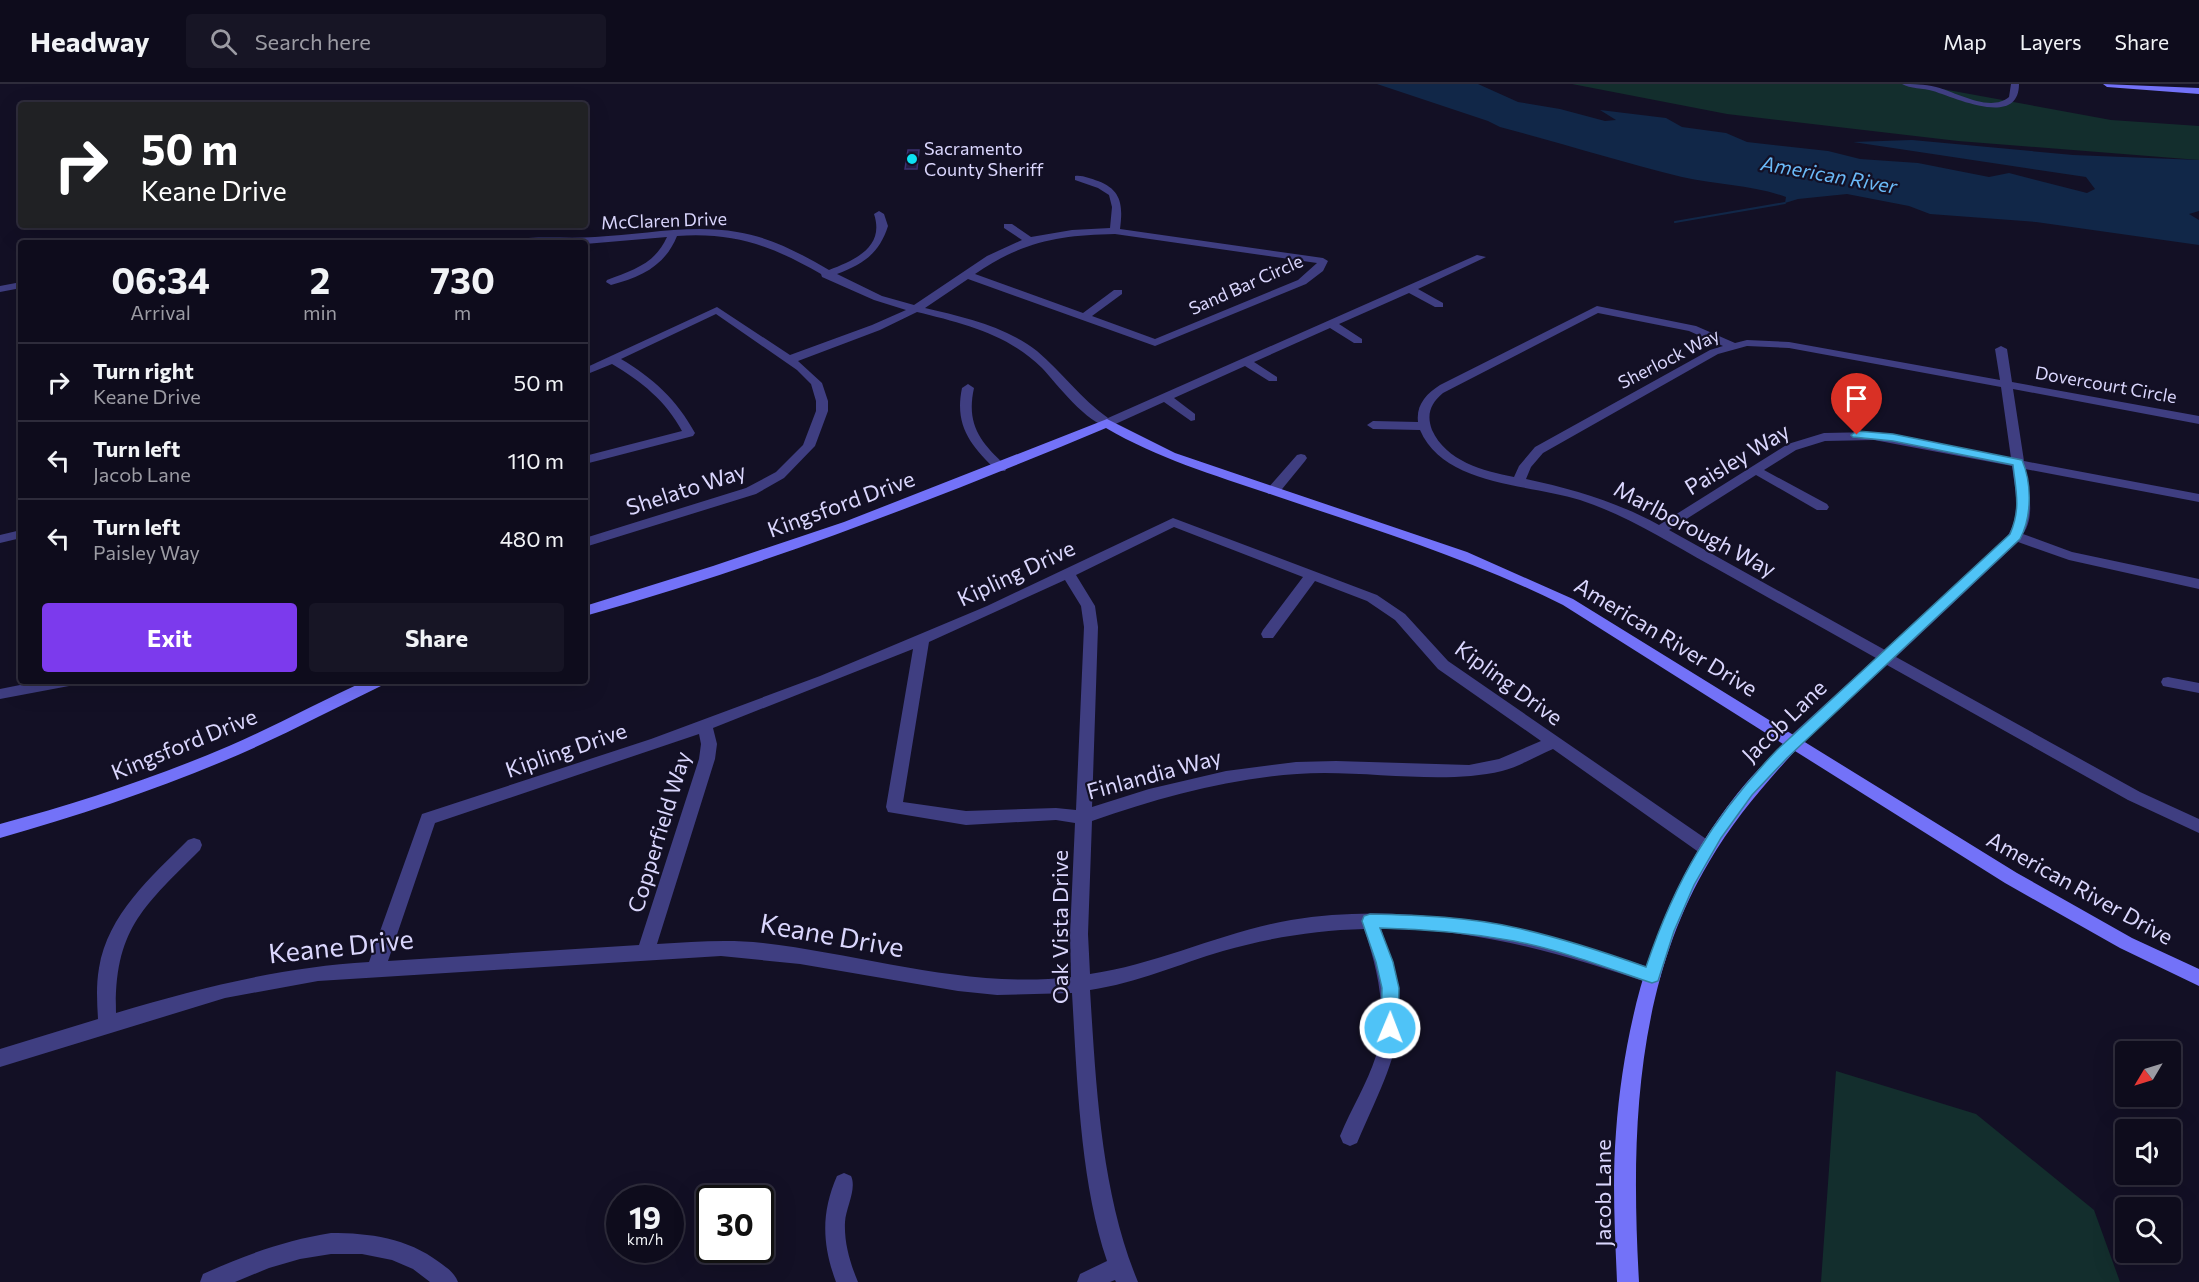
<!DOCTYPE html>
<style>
body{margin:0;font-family:Commissioner,sans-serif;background:#171525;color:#f1f3f6;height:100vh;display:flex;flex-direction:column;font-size:22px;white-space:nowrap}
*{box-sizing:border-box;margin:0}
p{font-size:20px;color:#9b9ba3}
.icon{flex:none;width:33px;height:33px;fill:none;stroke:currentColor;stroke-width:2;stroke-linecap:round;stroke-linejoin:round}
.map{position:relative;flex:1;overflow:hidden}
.side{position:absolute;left:18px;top:156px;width:570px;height:444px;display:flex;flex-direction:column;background:#0e0c1c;border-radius:6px;box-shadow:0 6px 24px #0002,0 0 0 2px #2e2c3b}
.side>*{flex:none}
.banner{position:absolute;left:18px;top:18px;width:570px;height:126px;border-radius:6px;box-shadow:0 6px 24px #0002,0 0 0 2px #2e2c3b;background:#202124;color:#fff;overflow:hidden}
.needle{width:39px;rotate:232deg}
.tools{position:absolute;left:2115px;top:957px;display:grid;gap:12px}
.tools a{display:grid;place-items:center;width:66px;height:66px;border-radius:6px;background:#0e0c1c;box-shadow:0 6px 24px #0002,0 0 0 2px #2e2c3b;font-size:30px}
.speed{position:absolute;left:606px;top:1101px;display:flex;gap:12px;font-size:30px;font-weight:700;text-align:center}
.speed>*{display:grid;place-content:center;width:78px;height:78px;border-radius:50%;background:#0e0c1c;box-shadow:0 6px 24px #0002,0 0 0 2px #2e2c3b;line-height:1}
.speed small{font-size:15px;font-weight:400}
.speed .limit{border:3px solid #111;border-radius:9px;background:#fff;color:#111}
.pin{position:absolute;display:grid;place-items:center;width:51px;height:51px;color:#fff;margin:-62px -26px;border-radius:50% 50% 50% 0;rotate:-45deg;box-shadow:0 0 6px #0007}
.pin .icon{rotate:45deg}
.me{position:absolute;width:66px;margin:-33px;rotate:1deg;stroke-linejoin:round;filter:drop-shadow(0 0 4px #0008)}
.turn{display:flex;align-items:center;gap:21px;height:126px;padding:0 24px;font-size:27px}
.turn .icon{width:78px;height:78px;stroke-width:2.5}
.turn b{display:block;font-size:42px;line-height:51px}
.eta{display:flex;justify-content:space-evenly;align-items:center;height:102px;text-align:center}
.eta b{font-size:36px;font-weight:700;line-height:42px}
.button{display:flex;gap:12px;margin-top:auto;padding:12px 24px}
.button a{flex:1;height:69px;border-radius:6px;background:#7c3aed;color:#fff;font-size:24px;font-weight:700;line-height:69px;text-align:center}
.button a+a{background:#171525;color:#f1f3f6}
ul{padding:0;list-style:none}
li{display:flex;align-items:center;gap:18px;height:78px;padding:0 24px;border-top:2px solid #2e2c3b}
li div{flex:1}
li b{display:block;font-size:22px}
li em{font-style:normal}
header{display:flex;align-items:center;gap:36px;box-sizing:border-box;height:84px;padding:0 30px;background:#0e0c1c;border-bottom:2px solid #2e2c3b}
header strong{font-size:28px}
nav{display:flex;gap:33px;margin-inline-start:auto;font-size:21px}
.search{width:420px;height:54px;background:#171525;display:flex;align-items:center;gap:15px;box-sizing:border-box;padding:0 21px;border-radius:6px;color:#9b9ba3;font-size:22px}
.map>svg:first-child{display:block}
.green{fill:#132e2d}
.water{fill:#112748}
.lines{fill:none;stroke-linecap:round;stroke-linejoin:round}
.stream{stroke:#112748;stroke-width:2}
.building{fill:#241d45;stroke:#3b306f;stroke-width:1.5}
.street{fill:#3f3e81;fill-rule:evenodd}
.secondary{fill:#7372f8;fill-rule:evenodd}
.route{fill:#4fc3f7;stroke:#337fa1;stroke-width:1.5}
.poi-dot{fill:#0de1f2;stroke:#131025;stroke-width:2}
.labels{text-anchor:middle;stroke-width:4.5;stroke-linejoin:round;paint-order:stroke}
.far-poi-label{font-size:18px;fill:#dad6fd;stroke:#131025;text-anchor:start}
.far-street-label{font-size:18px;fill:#dad6fd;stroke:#131025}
.far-water-label{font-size:20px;font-style:italic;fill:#6ab9f7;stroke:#131025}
.street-label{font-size:22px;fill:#dad6fd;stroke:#131025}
.near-street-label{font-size:27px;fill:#dad6fd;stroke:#131025}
</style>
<header>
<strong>Headway</strong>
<div class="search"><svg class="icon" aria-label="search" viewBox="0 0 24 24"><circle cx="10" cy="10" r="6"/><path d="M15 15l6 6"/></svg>Search here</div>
<nav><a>Map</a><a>Layers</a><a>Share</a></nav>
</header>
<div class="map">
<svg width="2199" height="1198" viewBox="0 0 2199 1198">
<rect width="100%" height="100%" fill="#131025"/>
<path class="green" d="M 1572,0 L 1915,0 L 2111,36 L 2199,42 L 2199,76 L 1958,57 L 1727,30 Z
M 1836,987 L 1976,1030 L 2094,1126 L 2120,1198 L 1821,1198 Z"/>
<path class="water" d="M 1377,0 L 1478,0 L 1518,18 L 1560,25 L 1605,37 L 1616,36 L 1600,26 L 1666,34 L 1682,43 L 1726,49 L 1747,58 L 1828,67 L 1860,75 L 1918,79 L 1989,93 L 2009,89 L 2087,109 L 2095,105 L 2086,93 L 1853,58 L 1912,56 L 2073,71 L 2199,76 L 2199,127 L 2189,130 L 2199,136 L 2199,161 L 2036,138 L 1930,130 L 1909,122 L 1847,110 L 1798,115 L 1785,119 L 1786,113 C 1753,101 1717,101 1682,93 C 1621,78 1561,59 1500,43 L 1488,37 Z"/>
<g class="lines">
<path class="stream" d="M 1675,138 L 1785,119"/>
</g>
<path class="building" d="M 908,66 L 919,66 L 917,85 L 905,85 Z"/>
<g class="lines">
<path class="street" d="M 1902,0 C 1913,0 1924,0 1936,3 C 1956,8 1990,29 2009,13 L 2011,0 L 2019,0 C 2019,44 1956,14 1933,7 C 1923,4 1910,5 1902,0 Z
M 1075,92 C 1083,91 1091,95 1098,97 C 1122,106 1123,122 1120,145 L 1323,174 L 1328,177 L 1323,187 L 1306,200 L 1155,262 L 968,195 L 925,224 C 963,233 1005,242 1037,267 C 1062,288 1081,315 1108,334 L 1477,171 L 1486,173 L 1418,205 L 1443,219 L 1443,223 L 1435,223 L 1409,209 L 1339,240 L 1362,255 L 1362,259 L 1354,259 L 1330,244 L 1254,278 L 1277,293 L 1277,297 L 1269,297 L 1245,282 L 1174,314 L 1195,330 L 1195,336 L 1191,337 L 1164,318 L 1111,342 C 1092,346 1055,298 1042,284 C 1008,250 962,239 917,228 L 880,246 L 798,277 L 822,299 L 828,317 L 828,327 L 815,362 L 784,394 L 756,410 L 585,463 L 585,454 L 746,404 L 776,388 L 803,361 L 816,327 L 816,317 L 811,300 L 797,286 L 716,230 L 621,275 C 653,294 677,316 695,349 L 693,352 L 585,380 L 585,372 L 682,347 C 666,317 641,297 612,280 L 585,291 L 585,284 L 717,223 L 790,271 L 872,241 L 906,226 L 874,216 L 822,193 L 821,190 C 772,162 735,148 677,152 C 665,182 641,193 611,201 L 606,198 L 607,196 C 633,186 655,180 667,153 L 585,160 L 502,159 L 503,157 C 532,151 565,155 595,153 C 642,151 690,140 737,148 C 770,153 800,169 829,186 C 855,176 885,163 874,130 L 879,127 L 884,130 L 888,142 C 879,170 863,180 837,190 L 882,212 L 914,221 L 987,172 L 1022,156 L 1004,144 L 1004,140 L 1012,140 L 1031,153 L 1072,146 L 1110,144 L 1112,123 L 1109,111 L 1098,104 L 1075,96 ZM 1115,150 L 1317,179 L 1298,196 L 1155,255 L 1092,232 L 1122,210 L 1122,206 L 1114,206 L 1083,229 L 975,190 C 1021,158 1059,151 1115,150 Z
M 21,198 L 21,204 L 0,208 L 0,202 Z
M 1597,222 L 1696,242 L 1735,259 L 1747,256 L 1789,258 L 2000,296 L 1995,265 L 2001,262 L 2007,265 L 2012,298 L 2199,332 L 2199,340 L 2013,305 L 2024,377 L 2199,410 L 2199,418 L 2025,385 C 2028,406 2036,431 2023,450 L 2072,468 L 2199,495 L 2199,505 L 2069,476 L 2018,458 L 1896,573 L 2140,708 L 2199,735 L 2199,749 L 2128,716 L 1887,581 L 1800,662 L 1788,662 L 1786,658 L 1788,654 L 1876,574 C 1821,543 1765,512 1710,481 C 1667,457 1626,431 1580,416 C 1529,400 1444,402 1420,346 L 1373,345 L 1367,341 L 1373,337 L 1418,338 C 1416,321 1426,310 1440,301 ZM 1598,229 L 1689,247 L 1723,262 L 1710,266 L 1535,363 L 1519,382 L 1514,393 C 1483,387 1446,377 1432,346 C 1426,330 1431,319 1443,309 ZM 1747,262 L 1789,264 L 2001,303 L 2011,374 L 1874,348 L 1824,349 L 1788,360 L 1659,441 C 1617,418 1573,405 1526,395 L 1531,383 L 1543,369 L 1718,270 ZM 1874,356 L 2012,382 C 2016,412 2022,431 2004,458 L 1885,566 L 1669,446 L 1756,391 L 1817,426 L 1827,426 L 1829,423 L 1827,420 L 1764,386 L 1796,366 L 1825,357 Z
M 968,300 L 974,304 C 966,340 980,358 1005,381 L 1007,384 L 1005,387 L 997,387 C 971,362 954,342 962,304 Z
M 1301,370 L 1305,371 L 1307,374 L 1305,377 L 1278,410 L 1268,410 L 1267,407 L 1268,404 L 1297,371 Z
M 1173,434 L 1377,511 L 1405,530 L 1448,577 L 1712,759 L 1714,764 L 1712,769 L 1706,771 L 1700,769 L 1553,665 C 1536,672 1519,683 1502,687 C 1440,702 1362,685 1297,690 C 1226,695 1158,714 1092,737 L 1088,850 L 1090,890 C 1159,880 1222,848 1291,836 C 1415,816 1534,846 1652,884 L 1658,886 L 1661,892 L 1658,898 L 1652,900 C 1565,871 1474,843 1381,845 C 1416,944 1396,969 1357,1059 L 1350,1062 L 1343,1059 L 1340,1052 C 1351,1025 1367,1000 1376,972 C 1388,929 1378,886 1364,845 C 1317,846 1268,854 1223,867 C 1179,880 1137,899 1090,906 C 1096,1002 1101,1109 1138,1198 L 1116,1198 L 1115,1196 L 1110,1198 L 1077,1198 L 1080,1190 L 1107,1177 C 1080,1097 1077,993 1072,909 L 997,911 L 958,907 L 800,880 L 721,872 L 318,897 L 225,914 L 0,983 L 0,965 L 98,935 C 97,918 96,901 99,884 C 108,830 151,793 188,756 L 194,754 L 200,756 L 202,761 L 200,766 C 144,822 114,845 116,929 C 200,904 282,883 369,878 L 422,730 L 651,655 L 820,592 L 987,522 ZM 1174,443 L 1303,493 L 1263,546 L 1261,550 L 1263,554 L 1273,554 L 1315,497 L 1367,517 L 1395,536 L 1438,585 L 1541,657 L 1499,675 L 1469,681 L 1336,677 L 1296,678 L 1226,687 L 1149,705 L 1092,723 L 1098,543 L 1095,522 L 1076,491 ZM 1065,496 L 1081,522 L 1084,543 L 1076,726 L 1056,724 L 966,727 L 903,718 L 929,558 ZM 913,565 L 886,723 L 888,728 L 966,741 L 1056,736 L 1075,739 L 1070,850 L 1071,893 C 967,905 866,871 763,859 C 727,855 693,858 657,860 L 715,675 L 717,660 L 713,644 ZM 699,650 L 701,660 L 699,675 L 639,861 L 388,877 L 435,739 Z
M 21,446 L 21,454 L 0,459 L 0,451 Z
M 2168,593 L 2199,599 L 2199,609 L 2163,602 L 2161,598 L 2163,594 Z
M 40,597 L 76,597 L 74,601 L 69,602 L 0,615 L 0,605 Z
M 844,1089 L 851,1092 C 857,1105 846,1123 845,1138 C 844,1159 850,1179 858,1198 L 836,1198 C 822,1160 821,1129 837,1092 Z
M 331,1149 C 370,1149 407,1154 439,1178 C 447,1184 454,1188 458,1198 L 430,1198 L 413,1185 L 392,1176 L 362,1170 L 331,1170 L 300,1175 L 269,1184 L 235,1198 L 200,1198 L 203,1190 C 245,1171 286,1156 331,1149 Z"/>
<path class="secondary" d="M 2103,0 L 2199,4 L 2199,10 L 2107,3 Z
M 1107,335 L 1175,369 L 1467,468 L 1573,515 L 2017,789 L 2132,854 L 2199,885 L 2199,902 L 2120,864 L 2005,799 L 1795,667 C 1763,702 1733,737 1709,778 C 1634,904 1631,1056 1639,1198 L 1617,1198 C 1615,1148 1612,1098 1616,1048 C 1625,927 1660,806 1737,710 C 1751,692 1768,676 1783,660 L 1563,521 C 1469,474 1369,444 1270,410 C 1214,391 1157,374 1106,344 C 936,415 763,482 585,532 L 585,522 L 713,482 L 844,438 Z
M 365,597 L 385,597 L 383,601 C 335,624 288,649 238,671 C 161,704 81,731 0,754 L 0,740 C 78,719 154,694 229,662 C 275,642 319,618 365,597 Z"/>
</g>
<path class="route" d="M 1857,347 L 1893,350 L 2022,376 C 2032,399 2032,433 2020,455 L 1787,674 L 1752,711 L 1721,754 L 1694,801 L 1674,847 L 1658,897 L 1652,899 C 1607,884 1561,866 1514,857 C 1470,849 1425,845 1380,844 L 1393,878 L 1399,904 L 1398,944 L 1396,949 L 1390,951 L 1384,949 L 1381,944 L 1382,904 L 1376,878 L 1362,837 L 1364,832 L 1370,830 C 1419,831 1470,833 1517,844 C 1561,854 1604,868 1646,883 C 1676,794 1712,734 1777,666 L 2010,450 C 2021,425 2016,408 2013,381 L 1893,357 L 1853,353 L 1851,351 Z"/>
<circle class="poi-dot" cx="912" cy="75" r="6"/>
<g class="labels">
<g class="far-poi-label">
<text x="924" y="71">Sacramento<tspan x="924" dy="21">County Sheriff</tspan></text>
</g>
<g class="far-street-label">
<text transform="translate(664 137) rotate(-2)" y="6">McClaren Drive</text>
<text transform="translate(1246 201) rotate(-24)" y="6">Sand Bar Circle</text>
<text transform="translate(1669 275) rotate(-27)" y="6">Sherlock Way</text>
<text transform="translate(2106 301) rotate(10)" y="6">Dovercourt Circle</text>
</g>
<g class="far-water-label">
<text transform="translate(1829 91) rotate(10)" y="7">American River</text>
</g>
<g class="street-label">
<text transform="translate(1737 375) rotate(-31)" y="8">Paisley Way</text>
<text transform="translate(686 405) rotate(-18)" y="8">Shelato Way</text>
<text transform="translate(841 420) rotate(-20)" y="8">Kingsford Drive</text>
<text transform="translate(1695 445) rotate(28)" y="8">Marlborough Way</text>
<text transform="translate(1016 489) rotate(-25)" y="8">Kipling Drive</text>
<text transform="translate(1666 553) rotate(31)" y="8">American River Drive</text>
<text transform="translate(1509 599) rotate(36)" y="8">Kipling Drive</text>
<text transform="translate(1784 637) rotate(-44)" y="8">Jacob Lane</text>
<text transform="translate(184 660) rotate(-22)" y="8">Kingsford Drive</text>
<text transform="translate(566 666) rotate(-19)" y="8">Kipling Drive</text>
<text transform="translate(1154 690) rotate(-15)" y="8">Finlandia Way</text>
<text transform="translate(659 748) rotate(-73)" y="8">Copperfield Way</text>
<text transform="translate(2080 804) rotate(29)" y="8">American River Drive</text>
<text transform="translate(1060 843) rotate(-90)" y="8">Oak Vista Drive</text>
<text transform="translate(1603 1109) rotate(-90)" y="8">Jacob Lane</text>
</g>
<g class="near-street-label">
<text transform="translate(832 852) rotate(10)" y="9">Keane Drive</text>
<text transform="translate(341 863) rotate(-6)" y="9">Keane Drive</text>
</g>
</g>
</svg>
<div class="tools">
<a><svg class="needle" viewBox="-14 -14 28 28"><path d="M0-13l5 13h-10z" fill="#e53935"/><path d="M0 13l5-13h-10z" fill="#9b9ba3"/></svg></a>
<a><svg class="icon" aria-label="sound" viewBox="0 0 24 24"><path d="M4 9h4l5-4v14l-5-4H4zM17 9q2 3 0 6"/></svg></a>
<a><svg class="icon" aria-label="search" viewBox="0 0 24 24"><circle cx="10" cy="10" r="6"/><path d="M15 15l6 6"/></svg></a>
</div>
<div class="speed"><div>19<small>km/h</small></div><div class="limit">30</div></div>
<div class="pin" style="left:1857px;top:351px;background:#d93025"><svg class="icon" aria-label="arrive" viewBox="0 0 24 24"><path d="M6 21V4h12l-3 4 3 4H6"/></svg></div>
<svg class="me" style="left:1390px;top:944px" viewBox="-20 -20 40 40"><circle r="17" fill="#4fc3f7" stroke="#fff" stroke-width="3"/><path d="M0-11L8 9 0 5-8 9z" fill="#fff"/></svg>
<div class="banner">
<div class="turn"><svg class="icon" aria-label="right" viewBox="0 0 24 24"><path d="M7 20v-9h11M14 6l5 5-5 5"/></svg><div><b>50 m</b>Keane Drive</div></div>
</div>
<section class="side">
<div class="eta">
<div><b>06:34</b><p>Arrival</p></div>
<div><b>2</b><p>min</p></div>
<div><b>730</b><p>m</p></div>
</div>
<ul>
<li><svg class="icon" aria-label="right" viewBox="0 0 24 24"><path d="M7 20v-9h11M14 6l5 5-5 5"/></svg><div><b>Turn right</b><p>Keane Drive</p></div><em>50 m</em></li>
<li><svg class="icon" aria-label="left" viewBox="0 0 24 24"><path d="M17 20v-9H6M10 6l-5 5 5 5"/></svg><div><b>Turn left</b><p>Jacob Lane</p></div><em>110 m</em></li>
<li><svg class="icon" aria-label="left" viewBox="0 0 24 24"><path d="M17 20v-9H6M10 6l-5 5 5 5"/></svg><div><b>Turn left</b><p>Paisley Way</p></div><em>480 m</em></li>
</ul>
<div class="button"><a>Exit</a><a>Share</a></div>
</section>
</div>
